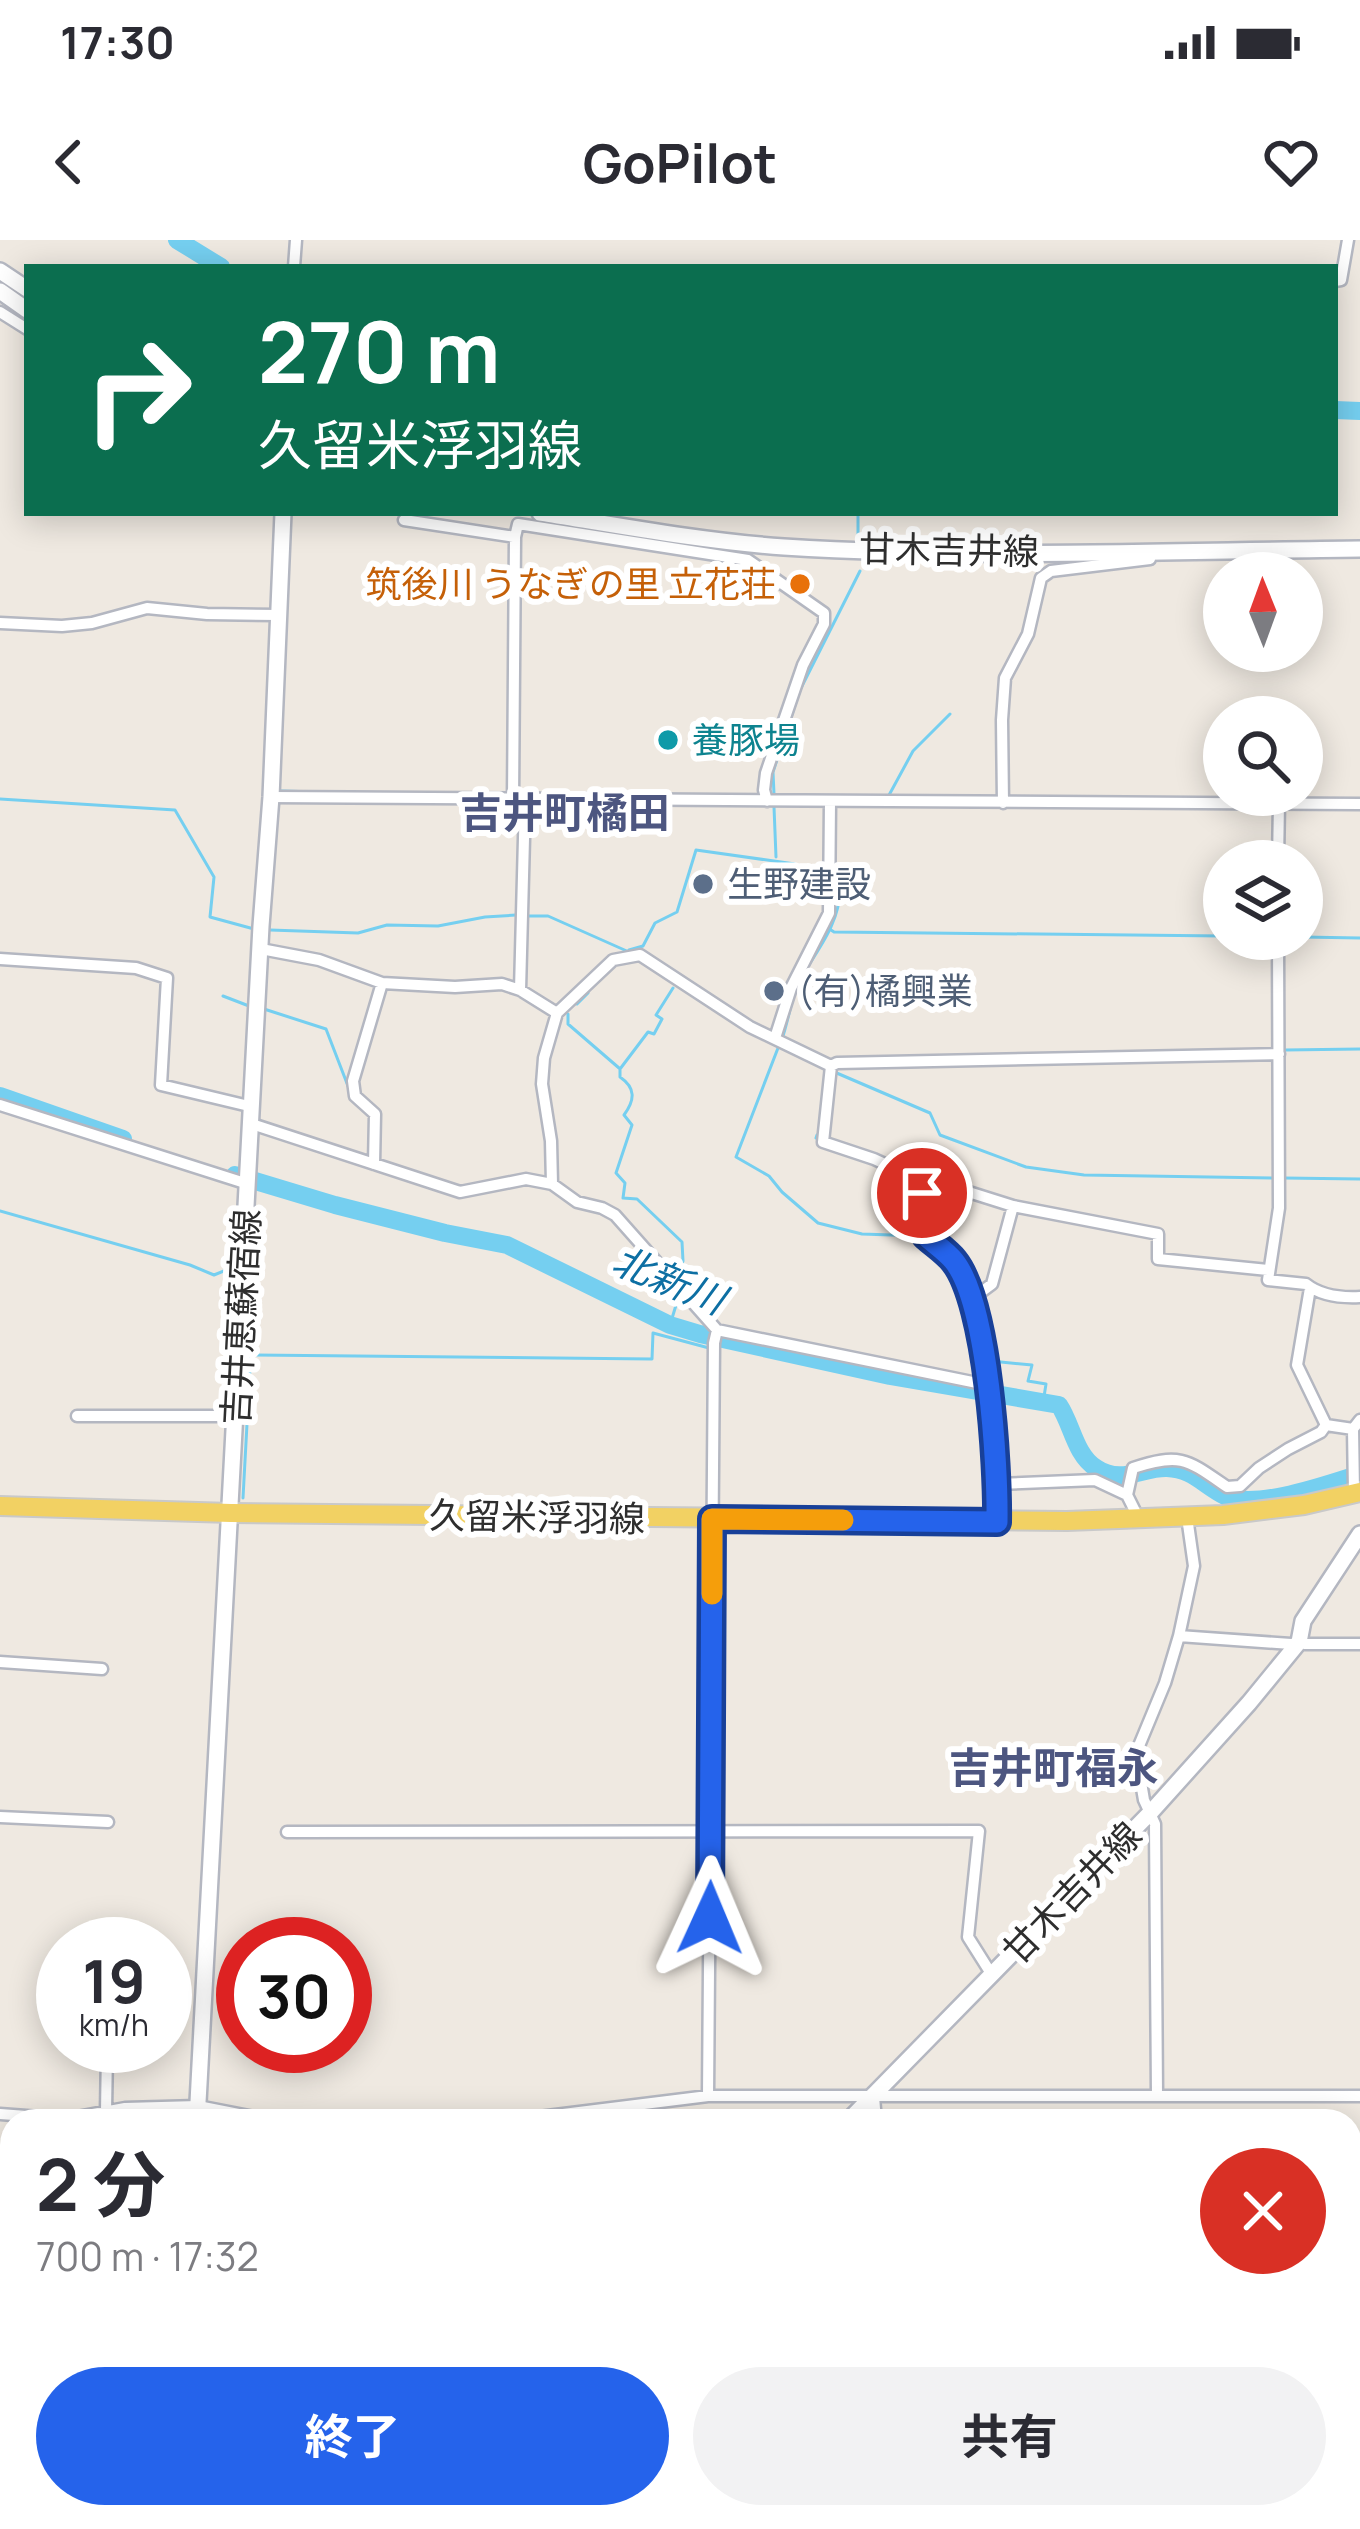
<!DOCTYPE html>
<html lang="ja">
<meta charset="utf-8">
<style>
body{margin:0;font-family:Manrope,"Noto Sans JP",sans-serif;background:#f2f2f3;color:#2b2b33;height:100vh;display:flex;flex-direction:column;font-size:45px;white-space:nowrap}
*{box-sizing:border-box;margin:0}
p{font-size:39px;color:#7c7c81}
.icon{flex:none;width:66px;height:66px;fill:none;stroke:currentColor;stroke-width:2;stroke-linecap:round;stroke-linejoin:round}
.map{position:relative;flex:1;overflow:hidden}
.sheet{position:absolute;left:0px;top:1869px;width:1362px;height:420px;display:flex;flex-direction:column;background:#fff;border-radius:36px 36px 0 0;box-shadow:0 6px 30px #0003}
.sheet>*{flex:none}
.banner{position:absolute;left:24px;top:24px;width:1314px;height:252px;border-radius:0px;box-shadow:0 6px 30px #0003;background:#0b6e4f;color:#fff;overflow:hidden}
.needle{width:78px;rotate:359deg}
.fabs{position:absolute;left:1203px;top:312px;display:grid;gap:24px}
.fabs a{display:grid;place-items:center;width:120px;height:120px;border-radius:50%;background:#fff;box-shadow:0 6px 30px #0003;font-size:60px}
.speed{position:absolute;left:36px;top:1677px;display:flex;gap:24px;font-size:60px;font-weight:700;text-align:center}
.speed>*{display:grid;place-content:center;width:156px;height:156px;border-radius:50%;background:#fff;box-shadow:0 6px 30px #0003;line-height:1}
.speed small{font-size:30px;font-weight:400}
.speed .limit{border:18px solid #d22;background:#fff;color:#111}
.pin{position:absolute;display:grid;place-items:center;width:102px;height:102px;color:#fff;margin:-51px;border:6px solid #fff;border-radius:50%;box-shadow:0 3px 12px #0007}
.me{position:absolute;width:132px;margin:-66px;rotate:1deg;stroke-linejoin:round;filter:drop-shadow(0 0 9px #0008)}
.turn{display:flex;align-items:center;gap:42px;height:252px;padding:0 36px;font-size:54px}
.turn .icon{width:156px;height:156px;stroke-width:2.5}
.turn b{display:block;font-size:84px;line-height:102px}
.round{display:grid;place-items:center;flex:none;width:126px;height:126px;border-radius:63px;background:#f2f2f3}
.summary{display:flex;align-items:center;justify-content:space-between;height:204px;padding:0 36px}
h1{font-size:72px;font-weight:700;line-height:90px}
.cta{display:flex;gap:24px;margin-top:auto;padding:24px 36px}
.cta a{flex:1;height:138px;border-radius:72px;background:#2563eb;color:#fff;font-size:48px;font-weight:700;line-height:138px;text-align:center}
.cta a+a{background:#f2f2f3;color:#2b2b33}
.status{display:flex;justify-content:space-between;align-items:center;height:84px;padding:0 60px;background:#fff;direction:ltr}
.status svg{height:33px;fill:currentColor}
header{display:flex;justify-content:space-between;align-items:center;height:156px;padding:0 36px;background:#fff;font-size:54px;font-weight:700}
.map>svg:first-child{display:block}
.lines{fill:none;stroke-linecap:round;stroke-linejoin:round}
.stream{stroke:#75cff0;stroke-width:3}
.river{stroke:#75cff0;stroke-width:18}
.minor-casing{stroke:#b4b7c1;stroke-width:15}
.secondary-casing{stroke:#b4b7c1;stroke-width:20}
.primary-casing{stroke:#c9c9c9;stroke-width:22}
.trunk-casing{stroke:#c9c9c9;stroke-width:22}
.minor{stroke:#fff;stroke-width:10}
.secondary{stroke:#fff;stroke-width:15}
.primary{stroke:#f2d163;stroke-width:18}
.trunk{stroke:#f8ba60;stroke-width:18}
.route-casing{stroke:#184099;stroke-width:30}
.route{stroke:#2563eb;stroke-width:21}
.slow{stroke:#f59e0b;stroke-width:21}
.food-dot{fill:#e8710a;stroke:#fff;stroke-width:4.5}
.culture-dot{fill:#0f9aa8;stroke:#fff;stroke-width:4.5}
.service-dot{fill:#5c6f8a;stroke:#fff;stroke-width:4.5}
.labels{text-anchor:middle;stroke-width:12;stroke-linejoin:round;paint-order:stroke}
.street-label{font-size:36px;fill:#2e2e2e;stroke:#fff}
.food-label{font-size:36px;fill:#c56008;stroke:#fff;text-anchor:end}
.culture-label{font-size:36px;fill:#0d838f;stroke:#fff;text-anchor:start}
.service-label{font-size:36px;fill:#4e5e75;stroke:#fff;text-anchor:start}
.water-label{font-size:39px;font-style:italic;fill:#0d6fa3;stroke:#fff}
.quarter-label{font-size:42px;font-weight:bold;fill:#4d5680;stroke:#fff}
</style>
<div class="status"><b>17:30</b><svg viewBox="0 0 49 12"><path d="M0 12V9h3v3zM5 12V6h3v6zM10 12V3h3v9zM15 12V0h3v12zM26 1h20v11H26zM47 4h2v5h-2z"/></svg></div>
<header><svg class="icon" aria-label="back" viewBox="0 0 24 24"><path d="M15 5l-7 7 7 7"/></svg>GoPilot<svg class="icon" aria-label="heart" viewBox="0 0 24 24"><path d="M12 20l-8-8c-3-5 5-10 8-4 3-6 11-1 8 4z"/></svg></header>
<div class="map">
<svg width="1360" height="2289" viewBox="0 0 1360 2289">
<rect width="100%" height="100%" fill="#efe9e1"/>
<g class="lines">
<path class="stream" d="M 858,273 L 858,301
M 279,551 L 320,552
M 774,554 L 773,532 L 800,450 L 860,331
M 888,557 L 913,511 L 950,474
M 0,559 L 175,570 L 214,637 L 210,677 L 254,689
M 774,567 L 776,617
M 526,676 L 548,676 L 629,712
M 270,690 L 358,693 L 387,685 L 438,686 L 485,677 L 516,675
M 831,690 L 834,692 L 1224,696
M 1302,697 L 1360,698
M 629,710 L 643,706 L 655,683 L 677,672 L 696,610 L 795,624 L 840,646 C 841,680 820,707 803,734 C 792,752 789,779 782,799
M 636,718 L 723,775
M 673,748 L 656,775 L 662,779 L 654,794 L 648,792 L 620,829 L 620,837 C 636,848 635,860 624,875 L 632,885 L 616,933 L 625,943 L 623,958 L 637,959 L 682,1002 L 683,1021 L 675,1035
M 223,756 L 249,766
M 577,764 L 588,753
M 264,769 L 326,789 L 348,846
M 568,774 L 568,784 L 619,828
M 778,808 L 736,917 L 769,936 L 782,952 L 818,983 L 862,994 L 920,996
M 1285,810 L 1360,809
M 811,822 L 930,873 L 940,895 L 1026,927 L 1084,935 L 1274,938
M 816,898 L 817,895
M 1284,938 L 1360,939
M 0,971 L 190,1025 L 214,1035 L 231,1028
M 670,1085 L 680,1052
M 710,1097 L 710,1096
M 251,1115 L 652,1119 L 653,1093 L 709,1108
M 991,1121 L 1032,1125 L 1028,1141 L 1046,1144 L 1043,1163
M 243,1258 L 255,1036
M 1350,2066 L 1360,2064
M 1350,2083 L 1360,2087"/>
<path class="river" d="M 177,0 L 221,27
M 1335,170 L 1360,171
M 0,856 L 123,899
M 235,935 L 335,965 L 445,993 L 507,1005 L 670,1085 L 700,1094 L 890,1136 L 1059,1165 C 1072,1184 1075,1215 1096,1228 C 1121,1245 1143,1227 1167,1228 C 1193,1229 1203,1245 1225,1256 C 1256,1270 1328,1244 1360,1234
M 0,2162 L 12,2169"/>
<g class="minor-casing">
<path id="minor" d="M 294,27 L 296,0
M 1335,41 L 1341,40 L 1348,0
M 0,72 L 27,89
M 404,280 L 515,297
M 0,383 L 62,386 L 92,383 L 147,368 L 207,374 L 278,375
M 271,557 L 1360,564
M 513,560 L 515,297 L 518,284 L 748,320 L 824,373 L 824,384 L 803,425 L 766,533 L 764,550 L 767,561
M 1003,563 L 1002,480 L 1005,438 L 1028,394 L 1041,338 L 1051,331 L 1150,319
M 1278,621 L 1279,563
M 1278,699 L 1279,968 L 1268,1040 L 1306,1044 C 1321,1056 1341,1058 1360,1057
M 261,709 L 319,720 L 382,743 L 455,747 L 502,744 L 520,750 L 557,773
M 0,719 L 136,728 L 167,738 L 161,845 L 253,867
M 520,750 L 525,560
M 775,798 L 791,748 L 829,673 L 830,562
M 831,826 L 823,902 L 874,919 L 920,940 L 926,996 C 935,1004 947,1012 954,1021 C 988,1062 998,1226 997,1282
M 0,865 L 248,944
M 252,884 L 460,952 L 526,939 L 552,944 L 577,962 L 602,968 L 615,975 L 717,1090 L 987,1145
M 374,924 L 375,874 L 355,856 L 353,841 L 382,743
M 920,940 L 940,943 L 1013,966 L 992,1044 L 973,1058
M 552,944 L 551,901 L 542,844 L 544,818 L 557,773 L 613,720 L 640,715 L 750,787 L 831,826 L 837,823 L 1279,814
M 1013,966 L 1158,994 L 1158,1019 L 1268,1030
M 1310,1048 L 1297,1125 L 1326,1185
M 77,1176 L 235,1176
M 1353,1189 L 1354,1252
M 997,1244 L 1095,1240 L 1127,1255
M 1139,1279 L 1127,1255 L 1133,1228 C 1181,1212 1188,1220 1227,1247 L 1240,1246 L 1259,1228 L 1288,1209 L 1321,1192 L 1326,1185 L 1353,1189 L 1360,1180
M 1179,1396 L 1194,1326 L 1187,1277
M 0,1422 L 102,1429
M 0,1577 L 108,1582
M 287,1592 L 979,1591 L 968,1697 L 992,1735
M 708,1856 L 714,1103 L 717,1090
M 1157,1856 L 1155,1584 L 1144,1560 L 1136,1513 L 1165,1443 L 1179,1396 L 1291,1404 L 1299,1402 L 1305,1404 L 1360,1404
M 874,1857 L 876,1881
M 106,1871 L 107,1811
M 0,1874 L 66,1879 L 125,1868 L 198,1866 L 274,1881
M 507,1881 L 708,1856 L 1360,1856
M 6,2000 L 12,2002
M 0,2039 L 12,2050
M 0,2103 L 12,2101
M 0,2242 L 12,2242
M 145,2277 L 245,2283 L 291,2289
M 1092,2277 L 1093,2289
M 1249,2277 L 1249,2289
M 906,2286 L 984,2279
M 410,2289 L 412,2277"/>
</g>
<g class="secondary-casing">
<path id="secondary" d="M 0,31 L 27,49
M 0,51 L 27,70
M 540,273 C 621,286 702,301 784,307 C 975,319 1169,311 1360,309
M 197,1881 L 261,686 L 271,557 L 283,273
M 848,1881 L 1151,1572 L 1249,1463 L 1299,1402 L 1303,1381 L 1360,1294
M 175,2289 L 175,2277
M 527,2289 L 532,2277"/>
</g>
<g class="primary-casing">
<path id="primary" d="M 0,1266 L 231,1273 L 1067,1281 L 1223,1275 L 1304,1265 L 1360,1252"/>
</g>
<g class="trunk-casing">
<path id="trunk" d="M 0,2079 L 12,2078
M 1350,2116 L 1360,2119"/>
</g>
<use href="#minor" class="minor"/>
<use href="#secondary" class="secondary"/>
<use href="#primary" class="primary"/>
<use href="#trunk" class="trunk"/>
</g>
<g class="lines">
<g class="route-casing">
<path id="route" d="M 710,1678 L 712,1279 L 997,1282 C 998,1226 988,1063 954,1021 C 947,1012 935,1004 926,996 L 922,953"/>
</g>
<use href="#route" class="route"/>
<path class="slow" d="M 712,1354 L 712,1279 L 843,1280"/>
</g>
<circle class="food-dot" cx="800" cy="344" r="12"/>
<circle class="culture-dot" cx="668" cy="500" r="12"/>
<g class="service-dot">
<circle cx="703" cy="644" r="12"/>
<circle cx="774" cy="751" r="12"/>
</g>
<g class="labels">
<g class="street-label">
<text transform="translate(949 310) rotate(1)" y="13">甘木吉井線</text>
<text transform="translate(241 1077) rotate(-87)" y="13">吉井恵蘇宿線</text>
<text transform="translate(537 1277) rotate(1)" y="13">久留米浮羽線</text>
<text transform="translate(1072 1653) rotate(-46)" y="13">甘木吉井線</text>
</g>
<g class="food-label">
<text x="776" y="357">筑後川 うなぎの里 立花荘</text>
</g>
<g class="culture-label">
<text x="692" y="513">養豚場</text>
</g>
<g class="service-label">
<text x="727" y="657">生野建設</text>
<text x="798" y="764">(有)橘興業</text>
</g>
<g class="water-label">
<text transform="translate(669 1040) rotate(22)" y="14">北新川</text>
</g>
<g class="quarter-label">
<text x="565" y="588">吉井町橘田</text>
<text x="1054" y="1543">吉井町福永</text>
</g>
</g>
</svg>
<div class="fabs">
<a><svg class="needle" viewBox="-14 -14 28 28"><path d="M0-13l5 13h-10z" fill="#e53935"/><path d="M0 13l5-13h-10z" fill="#7c7c81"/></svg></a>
<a><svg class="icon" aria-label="search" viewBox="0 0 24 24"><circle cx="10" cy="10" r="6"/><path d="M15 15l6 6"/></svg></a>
<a><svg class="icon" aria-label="layers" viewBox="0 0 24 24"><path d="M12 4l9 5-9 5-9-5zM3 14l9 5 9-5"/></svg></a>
</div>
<div class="speed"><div>19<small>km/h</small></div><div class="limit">30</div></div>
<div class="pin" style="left:922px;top:953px;background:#d93025"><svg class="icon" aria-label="arrive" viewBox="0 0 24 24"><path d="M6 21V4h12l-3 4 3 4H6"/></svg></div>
<svg class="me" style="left:710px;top:1678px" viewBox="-20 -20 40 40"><path d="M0-17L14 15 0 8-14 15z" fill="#2563eb" stroke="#fff" stroke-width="4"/></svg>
<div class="banner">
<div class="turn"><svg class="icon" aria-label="right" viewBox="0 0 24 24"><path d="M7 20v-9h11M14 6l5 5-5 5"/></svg><div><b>270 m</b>久留米浮羽線</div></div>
</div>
<section class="sheet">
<div class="summary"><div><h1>2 分</h1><p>700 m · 17:32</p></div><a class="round" style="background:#d93025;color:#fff"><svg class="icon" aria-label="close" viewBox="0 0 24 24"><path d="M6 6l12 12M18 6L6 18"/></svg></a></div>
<div class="cta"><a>終了</a><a>共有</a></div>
</section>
</div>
